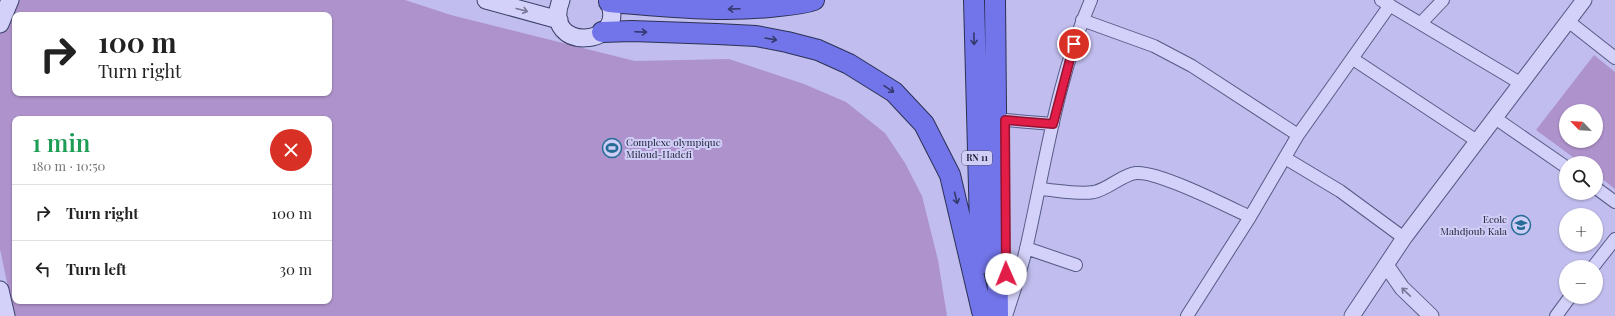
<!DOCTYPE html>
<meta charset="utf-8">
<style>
body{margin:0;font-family:"Playfair Display",serif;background:#f2f2f2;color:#222;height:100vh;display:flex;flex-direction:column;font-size:15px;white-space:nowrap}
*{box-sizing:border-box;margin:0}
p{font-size:13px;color:#767676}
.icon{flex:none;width:22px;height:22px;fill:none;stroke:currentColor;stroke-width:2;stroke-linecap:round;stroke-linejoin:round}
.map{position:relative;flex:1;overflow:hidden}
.panel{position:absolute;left:12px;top:116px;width:320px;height:188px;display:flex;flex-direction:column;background:#fff;border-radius:8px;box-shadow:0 1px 3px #0004}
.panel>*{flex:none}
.hud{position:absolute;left:12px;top:12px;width:320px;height:84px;border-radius:8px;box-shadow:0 1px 3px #0004;background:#fff;color:#222;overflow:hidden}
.needle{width:26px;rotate:295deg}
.buttons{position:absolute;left:1559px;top:104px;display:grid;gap:8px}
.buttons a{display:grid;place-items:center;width:44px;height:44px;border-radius:50%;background:#fff;box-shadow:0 1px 3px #0004;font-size:20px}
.pin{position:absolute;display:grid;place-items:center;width:34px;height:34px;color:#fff;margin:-17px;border:2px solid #fff;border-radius:50%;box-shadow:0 1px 4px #0007}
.me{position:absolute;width:44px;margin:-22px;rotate:359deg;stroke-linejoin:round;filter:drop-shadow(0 0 3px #0008)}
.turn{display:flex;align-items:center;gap:14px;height:84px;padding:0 20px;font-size:18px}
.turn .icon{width:52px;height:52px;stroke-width:2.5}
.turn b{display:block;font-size:28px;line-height:34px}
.round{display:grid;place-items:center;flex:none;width:42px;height:42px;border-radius:21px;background:#f2f2f2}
.head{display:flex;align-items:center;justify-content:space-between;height:68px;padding:0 20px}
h1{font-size:24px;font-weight:600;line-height:30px;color:#1e9e55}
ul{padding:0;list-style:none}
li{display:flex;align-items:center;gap:12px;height:56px;padding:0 20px;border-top:1px solid #e0e0e0}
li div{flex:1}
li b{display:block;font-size:15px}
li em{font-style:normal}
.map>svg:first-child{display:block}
.green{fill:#ae92cc;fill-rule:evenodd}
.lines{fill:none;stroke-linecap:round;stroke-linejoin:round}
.minor-casing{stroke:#565b86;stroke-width:14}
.tertiary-casing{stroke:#565b86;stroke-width:17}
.secondary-casing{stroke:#3a4068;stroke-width:19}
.trunk-casing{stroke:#2b3254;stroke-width:22}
.minor{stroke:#d3d0f9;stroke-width:12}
.tertiary{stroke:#d3d0f9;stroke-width:15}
.secondary{stroke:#d3d0f9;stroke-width:17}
.trunk{stroke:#7274ea;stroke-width:20}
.oneway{stroke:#35396b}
.oneway2{stroke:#777897}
.route-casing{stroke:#92132f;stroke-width:10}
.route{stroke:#e11d48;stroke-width:7}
.labels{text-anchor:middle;stroke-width:4;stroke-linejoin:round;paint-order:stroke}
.shield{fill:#d0cdf6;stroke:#51536f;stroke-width:1}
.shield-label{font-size:9px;font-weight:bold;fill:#1b1f35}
.poi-label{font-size:10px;fill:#1b1f35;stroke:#d0cdf6;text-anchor:start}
</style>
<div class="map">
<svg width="1615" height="316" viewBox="0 0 1615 316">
<rect width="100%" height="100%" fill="#c1bdee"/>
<path class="green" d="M 18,0 L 405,0 L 451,15 L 635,61 L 729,59 L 804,84 L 846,102 L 885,133 L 905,163 L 922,196 L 938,260 L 947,316 L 14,316 L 0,249 L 0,33 L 7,23 ZM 15,15 L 329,15 L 329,93 L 15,93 ZM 15,119 L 329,119 L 329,301 L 15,301 Z
M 1594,55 L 1615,72 L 1615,189 L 1596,174 L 1596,163 L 1581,163 L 1536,130 ZM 1566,111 L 1596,111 L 1596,141 L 1566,141 Z"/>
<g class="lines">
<g class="minor-casing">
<path id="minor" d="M 1381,0 L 1520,83
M 1082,20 L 1154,46 L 1192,66 L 1298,135
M 1568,21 L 1615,58
M 1421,23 L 1443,0
M 1353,59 L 1477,141
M 1495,118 L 1566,167
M 1005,120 L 1053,124
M 1285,158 L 1340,191 L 1404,238
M 1596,188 L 1615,202
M 1039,189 C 1056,190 1077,195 1094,192 C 1109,189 1121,175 1136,173 C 1159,171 1227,206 1250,217
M 1026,248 L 1076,265
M 1593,267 L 1615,239
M 1006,316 C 1014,291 1023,266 1028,240 C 1046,159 1058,76 1091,0
M 1187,316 L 1250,217 L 1298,135 L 1390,5
M 1556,316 L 1570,297"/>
</g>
<g class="tertiary-casing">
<path id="tertiary" d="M 1386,265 L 1402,288 L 1431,316
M 1352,316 L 1404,238 L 1584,0"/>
</g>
<g class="secondary-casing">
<path id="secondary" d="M 486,0 L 559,20
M 561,0 C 540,53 631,48 608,0
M 0,24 L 10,0
M 0,290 L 6,316"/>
</g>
<g class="trunk-casing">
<path id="trunk" d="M 974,0 L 981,264
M 995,0 L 998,316
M 609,2 C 665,6 722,13 778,6 C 790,5 803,4 814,0
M 602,32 L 632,31 L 717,34 L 756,36 L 787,42 L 818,50 L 849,64 L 894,92 L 924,124 L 950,175 L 982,311"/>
</g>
<use href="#minor" class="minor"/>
<use href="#tertiary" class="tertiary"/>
<use href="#secondary" class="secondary"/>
<use href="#trunk" class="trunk"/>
</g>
<defs><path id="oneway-shaft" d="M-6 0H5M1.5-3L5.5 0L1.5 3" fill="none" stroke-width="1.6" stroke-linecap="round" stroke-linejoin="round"/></defs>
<g class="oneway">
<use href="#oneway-shaft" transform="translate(734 9) rotate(178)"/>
<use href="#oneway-shaft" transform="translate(641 32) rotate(2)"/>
<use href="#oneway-shaft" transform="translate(771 39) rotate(10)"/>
<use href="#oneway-shaft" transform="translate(974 39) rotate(89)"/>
<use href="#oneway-shaft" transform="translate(889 89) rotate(34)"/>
<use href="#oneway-shaft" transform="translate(956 198) rotate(76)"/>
</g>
<g class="oneway2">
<use href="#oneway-shaft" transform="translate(522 10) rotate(15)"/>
<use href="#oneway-shaft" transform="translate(1406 292) rotate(-136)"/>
</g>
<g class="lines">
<g class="route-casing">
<path id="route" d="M 1006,274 L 1005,120 L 1053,124 L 1074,44"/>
</g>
<use href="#route" class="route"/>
</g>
<defs>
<g id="stadium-ring" transform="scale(1)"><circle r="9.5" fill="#d0cdf6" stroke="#256d96" stroke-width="1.5"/><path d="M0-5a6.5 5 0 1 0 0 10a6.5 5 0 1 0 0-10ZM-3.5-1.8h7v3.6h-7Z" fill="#256d96"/></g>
<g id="school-ring" transform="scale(1)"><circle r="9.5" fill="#d0cdf6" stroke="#256d96" stroke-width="1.5"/><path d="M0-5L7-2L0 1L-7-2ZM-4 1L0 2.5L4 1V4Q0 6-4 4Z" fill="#256d96"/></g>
</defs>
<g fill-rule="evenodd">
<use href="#stadium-ring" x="612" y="148"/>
<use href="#school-ring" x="1521" y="225"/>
</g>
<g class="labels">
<rect class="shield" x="962" y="151" width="30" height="14" rx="3"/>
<g class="shield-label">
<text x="977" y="161">RN 11</text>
</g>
<g class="poi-label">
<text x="626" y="146">Complexe olympique<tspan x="626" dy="12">Miloud-Hadefi</tspan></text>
<text x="1507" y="223" text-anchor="end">Ecole<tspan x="1507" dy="12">Mahdjoub Kala</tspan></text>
</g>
</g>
</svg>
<div class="buttons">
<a><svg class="needle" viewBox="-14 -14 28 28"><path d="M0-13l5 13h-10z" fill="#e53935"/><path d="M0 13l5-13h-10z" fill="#767676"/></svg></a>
<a><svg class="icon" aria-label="search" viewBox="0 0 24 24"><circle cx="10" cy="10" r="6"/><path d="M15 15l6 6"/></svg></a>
<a>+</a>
<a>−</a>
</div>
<div class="pin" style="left:1074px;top:44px;background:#d93025"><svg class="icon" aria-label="arrive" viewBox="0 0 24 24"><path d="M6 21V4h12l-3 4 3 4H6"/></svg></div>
<svg class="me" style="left:1006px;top:274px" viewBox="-20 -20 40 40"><circle r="19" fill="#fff"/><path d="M0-13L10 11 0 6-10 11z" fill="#e11d48"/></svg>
<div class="hud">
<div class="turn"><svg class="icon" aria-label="right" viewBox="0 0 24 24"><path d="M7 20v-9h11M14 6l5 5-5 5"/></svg><div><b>100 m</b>Turn right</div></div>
</div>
<section class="panel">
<div class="head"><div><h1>1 min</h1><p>180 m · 10:50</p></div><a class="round" style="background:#d93025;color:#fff"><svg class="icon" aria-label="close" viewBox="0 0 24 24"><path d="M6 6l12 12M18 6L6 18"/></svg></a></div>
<ul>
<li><svg class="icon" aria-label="right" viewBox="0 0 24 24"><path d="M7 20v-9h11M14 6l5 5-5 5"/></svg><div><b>Turn right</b></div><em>100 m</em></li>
<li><svg class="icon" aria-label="left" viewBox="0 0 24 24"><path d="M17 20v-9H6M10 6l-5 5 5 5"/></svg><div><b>Turn left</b></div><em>30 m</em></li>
</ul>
</section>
</div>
